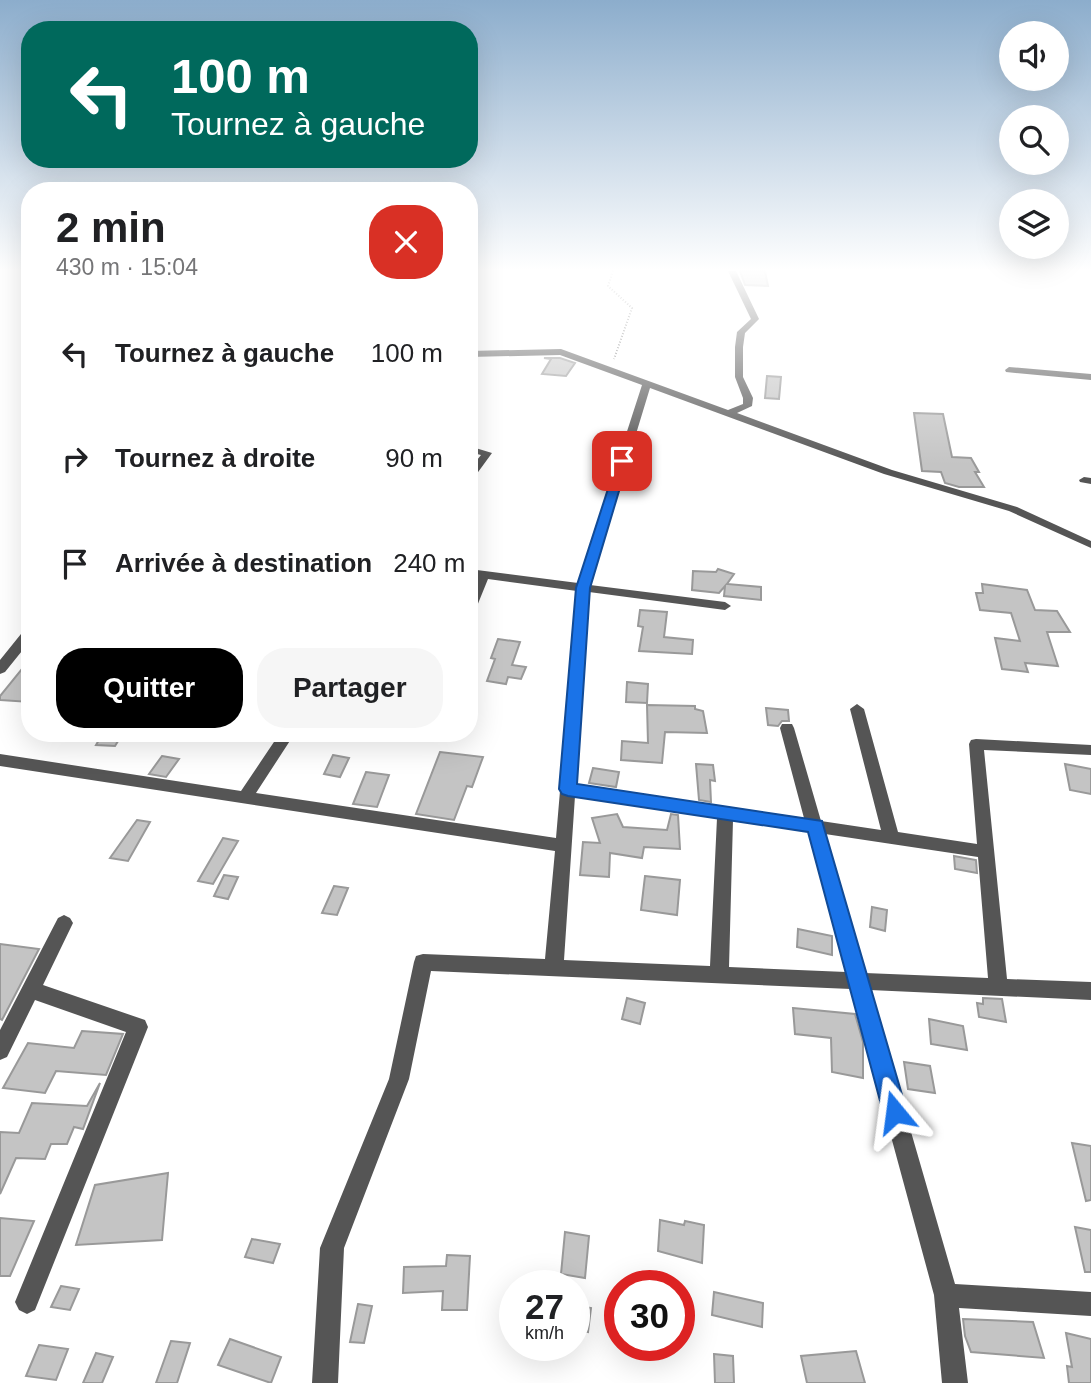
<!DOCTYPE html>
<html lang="fr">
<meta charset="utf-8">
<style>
body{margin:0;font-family:Helvetica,sans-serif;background:#f6f6f6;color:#202124;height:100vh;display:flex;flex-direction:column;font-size:26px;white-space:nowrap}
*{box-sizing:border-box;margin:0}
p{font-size:23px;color:#757577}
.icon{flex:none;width:38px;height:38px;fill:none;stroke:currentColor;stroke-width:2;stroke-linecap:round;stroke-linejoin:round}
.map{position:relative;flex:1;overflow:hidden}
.details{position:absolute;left:21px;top:182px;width:457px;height:560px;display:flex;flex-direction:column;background:#fff;border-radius:28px;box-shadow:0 7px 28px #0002}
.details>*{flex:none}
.hud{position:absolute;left:21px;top:21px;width:457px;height:147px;border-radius:28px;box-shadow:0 7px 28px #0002;background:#00695c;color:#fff;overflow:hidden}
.tools{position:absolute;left:999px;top:21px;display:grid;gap:14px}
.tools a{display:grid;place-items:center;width:70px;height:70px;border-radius:50%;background:#fff;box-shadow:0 7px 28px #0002;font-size:35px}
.speed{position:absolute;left:499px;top:1270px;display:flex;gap:14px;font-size:35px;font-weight:700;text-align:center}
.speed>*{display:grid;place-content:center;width:91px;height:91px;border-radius:50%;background:#fff;box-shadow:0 7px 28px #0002;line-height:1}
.speed small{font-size:18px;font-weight:400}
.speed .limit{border:10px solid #d22;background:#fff;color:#111}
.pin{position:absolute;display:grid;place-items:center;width:60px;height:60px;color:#fff;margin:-30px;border-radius:14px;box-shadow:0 4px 10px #0006}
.me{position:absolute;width:77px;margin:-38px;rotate:344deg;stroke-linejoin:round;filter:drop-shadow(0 0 5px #0008)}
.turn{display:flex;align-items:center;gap:24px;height:147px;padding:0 35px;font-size:32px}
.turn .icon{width:91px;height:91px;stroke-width:2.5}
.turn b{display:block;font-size:49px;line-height:60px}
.round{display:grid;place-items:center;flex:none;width:74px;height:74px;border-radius:28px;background:#f6f6f6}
.overview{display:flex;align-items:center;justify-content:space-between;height:119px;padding:0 35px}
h1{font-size:42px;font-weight:800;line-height:52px}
.primary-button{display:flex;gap:14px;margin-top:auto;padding:14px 35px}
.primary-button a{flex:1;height:80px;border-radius:28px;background:#000;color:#fff;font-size:28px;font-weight:800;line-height:80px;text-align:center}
.primary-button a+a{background:#f6f6f6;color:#202124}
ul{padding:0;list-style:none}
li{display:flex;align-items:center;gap:21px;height:105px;padding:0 35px}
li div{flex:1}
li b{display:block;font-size:26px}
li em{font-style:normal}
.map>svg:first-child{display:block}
.building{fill:#c4c4c4;stroke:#999;stroke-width:2}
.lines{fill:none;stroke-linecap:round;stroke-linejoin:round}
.path{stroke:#777;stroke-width:2;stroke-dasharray:1 2;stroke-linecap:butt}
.street{fill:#555;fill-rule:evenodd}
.route{fill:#1a73e8;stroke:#114b97;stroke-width:2}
</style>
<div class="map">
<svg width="1091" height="1383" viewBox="0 0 1091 1383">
<rect width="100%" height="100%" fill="#fff"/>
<path class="building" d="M 740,271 L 765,271 L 768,286 L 745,285 Z
M 544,358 L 560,358 L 575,363 L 566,376 L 542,374 L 551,359 Z
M 767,376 L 781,377 L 779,399 L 765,398 Z
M 914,413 L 943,414 L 952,457 L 971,458 L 979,472 L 975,472 L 984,487 L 959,487 L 945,483 L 941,472 L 922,471 Z
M 718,569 L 734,574 L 727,584 L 761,587 L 761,600 L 724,596 L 725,586 L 719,593 L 692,590 L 693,571 L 716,572 Z
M 982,584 L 1027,590 L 1035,610 L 1057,611 L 1070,632 L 1047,632 L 1058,666 L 1025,663 L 1028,672 L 1002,669 L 995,638 L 1020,641 L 1011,613 L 980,610 L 976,593 L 983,593 Z
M 640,610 L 667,612 L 664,637 L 693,640 L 692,654 L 639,651 L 643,627 L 638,626 Z
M 498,639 L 520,642 L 512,665 L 526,667 L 521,679 L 508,677 L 506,684 L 487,681 L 495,659 L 491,658 Z
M 30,659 L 30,702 L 0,700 L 0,696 Z
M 627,682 L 648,684 L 647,703 L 626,702 Z
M 647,705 L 695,706 L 695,709 L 703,711 L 707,733 L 665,732 L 662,763 L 621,760 L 622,741 L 648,743 Z
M 766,708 L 788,710 L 789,721 L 782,721 L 778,726 L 768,725 Z
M 103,733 L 123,733 L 115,746 L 96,745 Z
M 440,752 L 483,757 L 472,787 L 467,786 L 454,820 L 416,814 Z
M 333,755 L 349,758 L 340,777 L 324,774 Z
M 162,756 L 179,759 L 166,777 L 149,774 Z
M 696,764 L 713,765 L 715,781 L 710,780 L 711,802 L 699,800 Z
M 1065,764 L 1091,769 L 1091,794 L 1070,790 Z
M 593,768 L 619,772 L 616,787 L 589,783 Z
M 366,772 L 389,775 L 377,807 L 353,804 Z
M 617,814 L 623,827 L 667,830 L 671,814 L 678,815 L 680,849 L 644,847 L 642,858 L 610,853 L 609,877 L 580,875 L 583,842 L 600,843 L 592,818 Z
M 137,820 L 150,822 L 128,861 L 110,858 Z
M 223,838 L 238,841 L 213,884 L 198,881 Z
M 954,856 L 976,860 L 977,873 L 955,869 Z
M 224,875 L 238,877 L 228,899 L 214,896 Z
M 645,876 L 680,880 L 677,915 L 641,910 Z
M 334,886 L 348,888 L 337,915 L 322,913 Z
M 872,907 L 887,910 L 885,931 L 870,927 Z
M 798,929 L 832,936 L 832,955 L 797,947 Z
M 0,944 L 39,949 L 2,1020 L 0,1019 Z
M 627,998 L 645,1003 L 640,1024 L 622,1019 Z
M 983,998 L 1002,999 L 1006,1022 L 979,1017 L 977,1003 L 983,1004 Z
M 793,1008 L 855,1014 L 863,1042 L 863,1078 L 832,1072 L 831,1038 L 795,1034 Z
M 929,1019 L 963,1026 L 967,1050 L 931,1044 Z
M 82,1031 L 123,1034 L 106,1075 L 56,1071 L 45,1093 L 3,1088 L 28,1043 L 74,1048 Z
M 904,1062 L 930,1066 L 935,1093 L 908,1089 Z
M 100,1083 L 83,1129 L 74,1127 L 67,1144 L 51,1144 L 45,1159 L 16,1158 L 0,1194 L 0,1132 L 19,1133 L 32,1103 L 87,1106 Z
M 1072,1143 L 1091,1146 L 1091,1200 L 1086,1201 Z
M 168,1173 L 162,1240 L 76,1245 L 95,1185 Z
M 0,1218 L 34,1221 L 10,1276 L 0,1276 Z
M 660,1220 L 684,1225 L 685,1221 L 704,1225 L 702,1263 L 658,1251 Z
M 1075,1227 L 1091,1230 L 1091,1272 L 1085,1272 Z
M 565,1232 L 589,1236 L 585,1278 L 561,1274 Z
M 252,1239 L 280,1244 L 273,1263 L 245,1257 Z
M 447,1255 L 470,1256 L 467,1310 L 442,1310 L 443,1291 L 403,1293 L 404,1267 L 446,1266 Z
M 61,1286 L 79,1289 L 70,1310 L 51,1307 Z
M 714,1292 L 763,1303 L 762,1327 L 712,1315 Z
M 358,1304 L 372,1306 L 364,1343 L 350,1342 Z
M 574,1305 L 591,1308 L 588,1332 L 574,1329 Z
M 963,1319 L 1033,1322 L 1044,1358 L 971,1352 L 965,1336 Z
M 1066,1333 L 1091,1339 L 1091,1383 L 1069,1383 L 1067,1366 L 1072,1367 Z
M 230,1339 L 281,1357 L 271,1383 L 218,1365 Z
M 171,1341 L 190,1343 L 177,1383 L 156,1383 Z
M 39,1345 L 68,1349 L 56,1380 L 26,1376 Z
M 856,1351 L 865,1383 L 807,1383 L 801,1356 Z
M 96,1353 L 113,1357 L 102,1383 L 83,1383 Z
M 714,1354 L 733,1356 L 734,1383 L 715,1383 Z"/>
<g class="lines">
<path class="path" d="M 613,271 L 608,286 L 632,308 L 614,359"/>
<path class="street" d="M 728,271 L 736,271 L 759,319 L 745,333 L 743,347 L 743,377 L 753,398 L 752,406 L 737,413 L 892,470 L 1017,507 L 1091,541 L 1091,548 L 1009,511 L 884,474 L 650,388 L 590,585 L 725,602 L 731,606 L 725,610 L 589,592 L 576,784 L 804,818 L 780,728 L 782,724 L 792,724 L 794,728 L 821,821 L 881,830 L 850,709 L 857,704 L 864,709 L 898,832 L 977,844 L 969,744 L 971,740 L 976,739 L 1091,745 L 1091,755 L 984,750 L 1007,979 L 1091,982 L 1091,1000 L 870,990 L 955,1284 L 1091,1292 L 1091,1316 L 959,1308 L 968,1383 L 942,1383 L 934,1295 L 851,989 L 431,971 L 409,1079 L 344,1248 L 338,1383 L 312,1383 L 320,1248 L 389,1079 L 414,962 L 416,956 L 423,954 L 545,959 L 555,851 L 0,766 L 0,754 L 241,791 L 280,733 L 295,733 L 256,793 L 556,838 L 577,591 L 488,579 L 475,611 L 469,615 L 469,596 L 477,578 L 469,577 L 469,569 L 578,583 L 642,385 L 560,355 L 469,357 L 469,351 L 561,349 L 728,410 L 743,404 L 743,398 L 735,377 L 735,347 L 737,332 L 751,319 ZM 575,796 L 717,818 L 710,966 L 564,960 ZM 733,820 L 808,832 L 846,972 L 729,967 ZM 825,834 L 978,857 L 988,978 L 865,973 Z
M 1009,367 L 1091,374 L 1091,380 L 1006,372 L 1005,370 Z
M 469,446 L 492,453 L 473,479 L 469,480 L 469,470 L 481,455 L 469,452 Z
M 1084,477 L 1091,478 L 1091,484 L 1080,482 L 1079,480 Z
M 30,628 L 30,641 L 5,672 L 0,674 L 0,660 L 25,629 Z
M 64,915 L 70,918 L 73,923 L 43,985 L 145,1020 L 148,1027 L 35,1310 L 27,1314 L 19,1310 L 15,1302 L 126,1032 L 35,1000 L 7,1057 L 0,1060 L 0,1030 L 58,918 Z"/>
</g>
<linearGradient id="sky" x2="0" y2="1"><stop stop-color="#8cadcc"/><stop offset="0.58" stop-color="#fff"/><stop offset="1" stop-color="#fff" stop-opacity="0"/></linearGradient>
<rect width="1091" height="465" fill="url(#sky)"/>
<path class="route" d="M 622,457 L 628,461 L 590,588 L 577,784 L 822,821 L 907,1112 L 903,1120 L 895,1124 L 887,1120 L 883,1112 L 808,832 L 568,796 L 562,794 L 559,789 L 576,588 L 617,461 Z"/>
</svg>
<div class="tools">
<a><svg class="icon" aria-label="sound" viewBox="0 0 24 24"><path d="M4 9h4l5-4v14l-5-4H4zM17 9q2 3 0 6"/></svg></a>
<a><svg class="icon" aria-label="search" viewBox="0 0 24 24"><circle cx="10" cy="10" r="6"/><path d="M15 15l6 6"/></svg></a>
<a><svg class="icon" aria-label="layers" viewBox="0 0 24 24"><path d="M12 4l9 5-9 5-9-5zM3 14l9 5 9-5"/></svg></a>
</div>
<div class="speed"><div>27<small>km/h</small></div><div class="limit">30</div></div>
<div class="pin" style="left:622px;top:461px;background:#d93025"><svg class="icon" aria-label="arrive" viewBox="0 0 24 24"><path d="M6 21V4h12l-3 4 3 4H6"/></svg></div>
<svg class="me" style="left:895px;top:1112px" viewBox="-20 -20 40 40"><path d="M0-17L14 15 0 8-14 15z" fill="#1a73e8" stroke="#fff" stroke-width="4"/></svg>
<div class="hud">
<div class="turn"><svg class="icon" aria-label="left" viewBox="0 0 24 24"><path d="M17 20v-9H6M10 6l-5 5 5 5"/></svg><div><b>100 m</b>Tournez à gauche</div></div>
</div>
<section class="details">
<div class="overview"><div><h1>2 min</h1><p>430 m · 15:04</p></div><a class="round" style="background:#d93025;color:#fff"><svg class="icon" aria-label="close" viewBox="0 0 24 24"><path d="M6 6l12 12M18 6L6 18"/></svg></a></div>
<ul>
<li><svg class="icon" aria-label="left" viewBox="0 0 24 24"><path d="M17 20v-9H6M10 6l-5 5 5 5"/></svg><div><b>Tournez à gauche</b></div><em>100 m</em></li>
<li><svg class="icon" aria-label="right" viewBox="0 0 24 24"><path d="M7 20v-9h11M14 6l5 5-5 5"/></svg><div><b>Tournez à droite</b></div><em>90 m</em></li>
<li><svg class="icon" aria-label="arrive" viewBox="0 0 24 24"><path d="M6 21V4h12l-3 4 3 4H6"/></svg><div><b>Arrivée à destination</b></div><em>240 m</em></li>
</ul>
<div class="primary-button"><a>Quitter</a><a>Partager</a></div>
</section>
</div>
